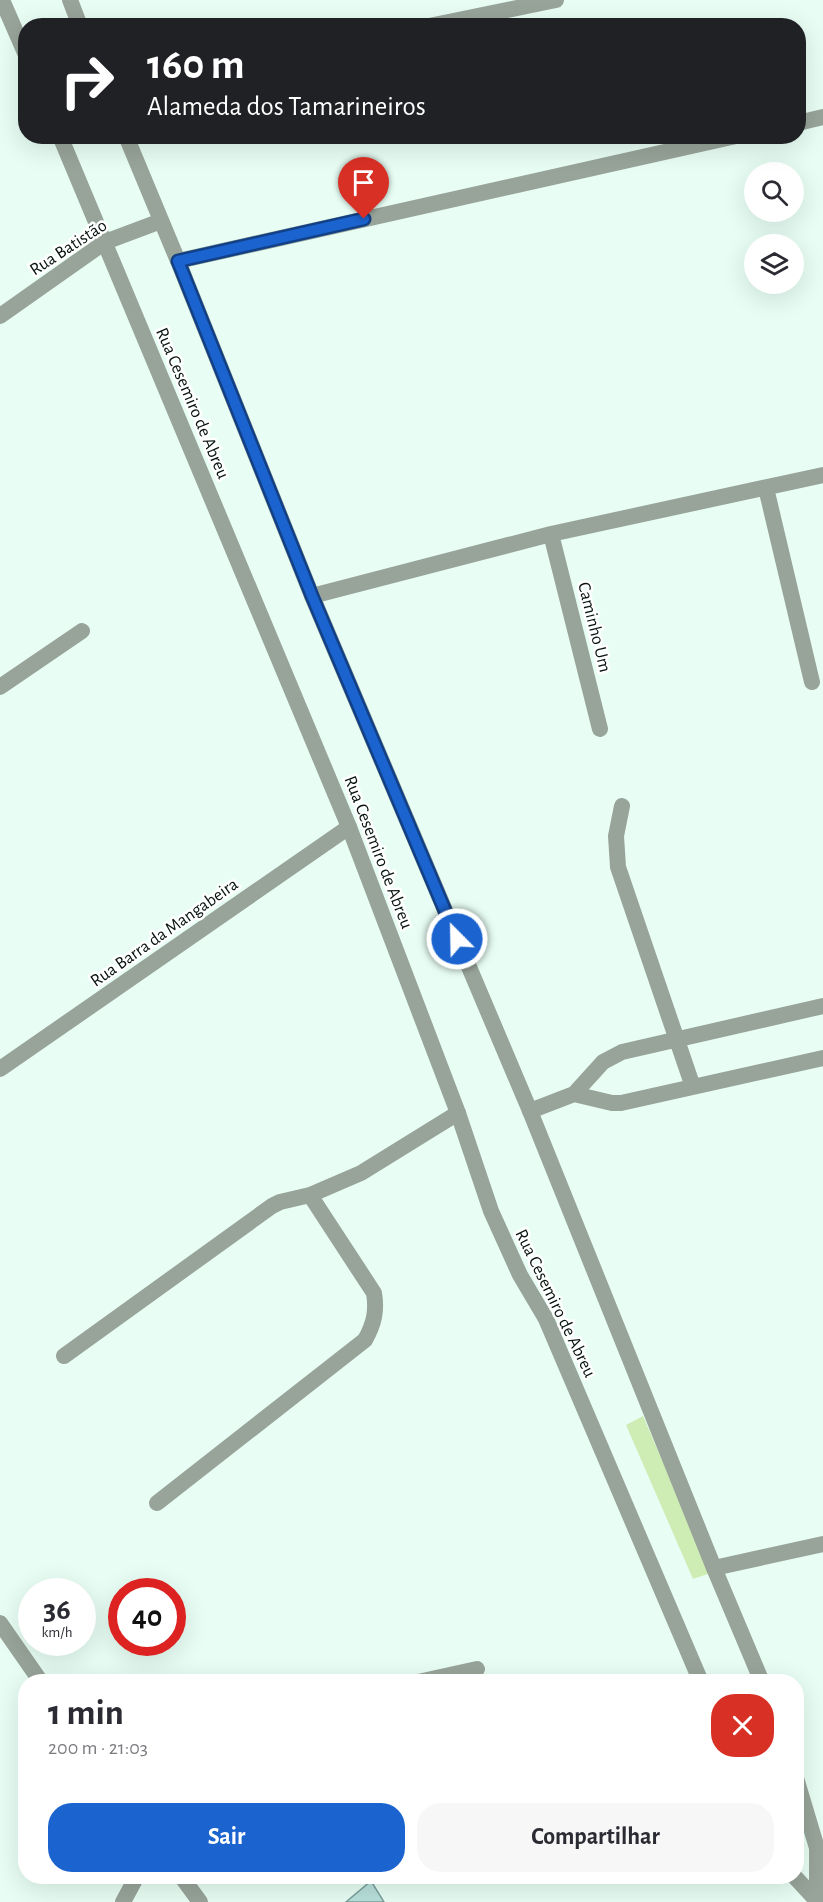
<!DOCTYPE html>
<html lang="pt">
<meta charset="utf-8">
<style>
body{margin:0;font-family:"Alegreya Sans",sans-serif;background:#f7f7f7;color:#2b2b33;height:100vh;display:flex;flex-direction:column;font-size:22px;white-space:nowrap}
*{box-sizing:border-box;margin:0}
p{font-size:20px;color:#7c7c81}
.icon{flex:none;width:33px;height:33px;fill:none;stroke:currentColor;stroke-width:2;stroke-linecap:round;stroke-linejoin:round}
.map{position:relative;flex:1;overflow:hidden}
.details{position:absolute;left:18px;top:1674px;width:786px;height:210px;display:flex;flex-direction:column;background:#fff;border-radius:24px;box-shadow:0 6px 24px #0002}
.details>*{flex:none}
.top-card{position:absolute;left:18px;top:18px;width:788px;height:126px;border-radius:24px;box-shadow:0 6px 24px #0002;background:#202124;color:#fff;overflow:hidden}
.fabs{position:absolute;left:744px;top:162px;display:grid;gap:12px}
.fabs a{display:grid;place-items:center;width:60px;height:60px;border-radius:50%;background:#fff;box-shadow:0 6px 24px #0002;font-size:30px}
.speed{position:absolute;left:18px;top:1578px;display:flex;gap:12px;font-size:30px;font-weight:700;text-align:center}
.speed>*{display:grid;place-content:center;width:78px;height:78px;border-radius:50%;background:#fff;box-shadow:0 6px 24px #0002;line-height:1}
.speed small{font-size:15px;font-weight:400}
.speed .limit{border:9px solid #d22;background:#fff;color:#111}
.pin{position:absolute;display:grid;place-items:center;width:51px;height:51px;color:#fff;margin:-62px -26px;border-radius:50% 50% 50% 0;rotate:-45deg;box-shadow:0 0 6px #0007}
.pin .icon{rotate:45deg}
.me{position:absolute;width:66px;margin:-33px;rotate:337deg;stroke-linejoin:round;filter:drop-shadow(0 0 4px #0008)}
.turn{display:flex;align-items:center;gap:21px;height:126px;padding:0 30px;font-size:27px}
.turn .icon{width:78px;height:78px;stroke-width:2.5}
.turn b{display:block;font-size:42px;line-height:51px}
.round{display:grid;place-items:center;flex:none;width:63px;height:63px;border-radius:24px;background:#f7f7f7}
.overview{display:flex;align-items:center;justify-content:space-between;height:102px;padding:0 30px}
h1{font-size:36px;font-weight:700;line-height:45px}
.button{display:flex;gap:12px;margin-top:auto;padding:12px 30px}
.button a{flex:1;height:69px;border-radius:24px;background:#1b63ce;color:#fff;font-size:24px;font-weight:700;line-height:69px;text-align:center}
.button a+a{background:#f7f7f7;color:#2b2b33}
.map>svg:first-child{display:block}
.green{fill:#ceedb5}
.building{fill:#b9e1db;stroke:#7ba19c;stroke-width:1.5}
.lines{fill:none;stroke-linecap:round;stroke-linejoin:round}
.minor{stroke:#98a49a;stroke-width:16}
.tertiary{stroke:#98a49a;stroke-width:16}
.route-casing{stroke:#124086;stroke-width:15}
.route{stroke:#1b63ce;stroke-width:10}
.labels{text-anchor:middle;stroke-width:5;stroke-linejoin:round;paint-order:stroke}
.street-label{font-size:18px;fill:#06130e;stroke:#fff}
</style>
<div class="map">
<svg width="823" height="1902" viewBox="0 0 823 1902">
<rect width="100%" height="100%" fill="#e8fef5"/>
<path class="green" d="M 643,1416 L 711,1573 L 693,1579 L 626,1425 Z"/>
<path class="building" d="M 371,1881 L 384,1902 L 346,1902 Z"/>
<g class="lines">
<path class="minor" d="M 429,26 L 556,0
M 798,123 L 823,117
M 178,261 L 736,136
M 0,316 L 105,242 L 161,221
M 766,488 L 812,682
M 551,534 L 600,729
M 312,596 L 551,534 L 823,475
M 0,687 L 82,631
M 622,806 L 616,836 L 618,867 L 693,1087
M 0,1069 L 349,827
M 574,1094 L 612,1103 L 621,1103 L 823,1058
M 530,1111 L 574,1094 L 603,1062 L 622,1052 L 823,1006
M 64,1356 L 272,1206 L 280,1202 L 310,1195 L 361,1173 L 458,1113
M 157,1503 L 365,1340 C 374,1324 377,1311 374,1293 L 310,1195
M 714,1568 L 823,1544
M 0,1623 L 41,1682
M 418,1682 L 477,1669
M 181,1876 L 200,1902
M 123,1902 L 137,1876"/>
<path class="tertiary" d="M 2,0 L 26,55
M 70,0 L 80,26
M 60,136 L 349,827 L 458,1113 L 491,1211 L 520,1275 L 546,1319 L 701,1682
M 126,136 L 178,261 L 312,596 L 530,1111 L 714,1568 L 762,1682
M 796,1778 L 817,1848 L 817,1899
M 794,1876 L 818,1902"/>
</g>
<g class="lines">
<g class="route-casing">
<path id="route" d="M 364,219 L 178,261 L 312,596 L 457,939"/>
</g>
<use href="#route" class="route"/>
</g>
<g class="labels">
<g class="street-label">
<text transform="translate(68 247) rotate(-33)" y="6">Rua Batistão</text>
<text transform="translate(193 403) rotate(67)" y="6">Rua Cesemiro de Abreu</text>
<text transform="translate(595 627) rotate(76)" y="6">Caminho Um</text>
<text transform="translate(379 852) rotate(69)" y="6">Rua Cesemiro de Abreu</text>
<text transform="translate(164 932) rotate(-35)" y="6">Rua Barra da Mangabeira</text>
<text transform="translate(556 1303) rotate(64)" y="6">Rua Cesemiro de Abreu</text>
</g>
</g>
</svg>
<div class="fabs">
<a><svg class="icon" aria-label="search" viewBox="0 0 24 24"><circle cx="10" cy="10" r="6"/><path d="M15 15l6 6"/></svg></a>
<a><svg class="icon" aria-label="layers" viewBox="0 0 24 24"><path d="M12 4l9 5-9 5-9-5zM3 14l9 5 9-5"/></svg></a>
</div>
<div class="speed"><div>36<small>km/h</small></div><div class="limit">40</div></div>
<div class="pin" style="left:364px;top:219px;background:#d93025"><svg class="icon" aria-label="arrive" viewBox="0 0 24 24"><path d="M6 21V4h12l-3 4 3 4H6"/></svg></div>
<svg class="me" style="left:457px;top:939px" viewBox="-20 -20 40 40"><circle r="17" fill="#1b63ce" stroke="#fff" stroke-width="3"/><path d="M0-11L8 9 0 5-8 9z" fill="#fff"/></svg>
<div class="top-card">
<div class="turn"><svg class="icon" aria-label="right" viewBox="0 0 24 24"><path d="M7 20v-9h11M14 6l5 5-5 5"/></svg><div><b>160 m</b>Alameda dos Tamarineiros</div></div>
</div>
<section class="details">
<div class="overview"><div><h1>1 min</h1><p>200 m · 21:03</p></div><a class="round" style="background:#d93025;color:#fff"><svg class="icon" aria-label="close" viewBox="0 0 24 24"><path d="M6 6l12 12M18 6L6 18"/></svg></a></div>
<div class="button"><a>Sair</a><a>Compartilhar</a></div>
</section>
</div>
